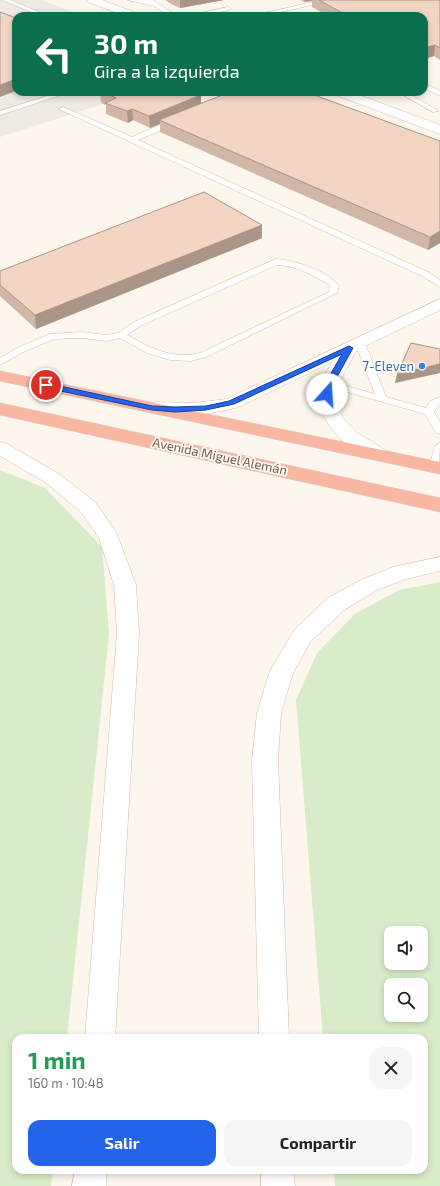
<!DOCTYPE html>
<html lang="es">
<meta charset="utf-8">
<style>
body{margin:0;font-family:"Exo 2",sans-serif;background:#f6f6f6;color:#202124;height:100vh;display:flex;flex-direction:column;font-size:15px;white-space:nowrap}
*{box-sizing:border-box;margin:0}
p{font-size:13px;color:#757577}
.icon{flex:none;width:22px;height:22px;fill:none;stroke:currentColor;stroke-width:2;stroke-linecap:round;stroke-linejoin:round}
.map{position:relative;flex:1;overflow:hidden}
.side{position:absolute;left:12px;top:1034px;width:416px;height:140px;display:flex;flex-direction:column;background:#fff;border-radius:12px;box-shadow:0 2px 6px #0003}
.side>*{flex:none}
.top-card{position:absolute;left:12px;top:12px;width:416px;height:84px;border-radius:12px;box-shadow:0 2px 6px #0003;background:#0b6e4f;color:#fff;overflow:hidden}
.buttons{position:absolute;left:384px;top:926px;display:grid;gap:8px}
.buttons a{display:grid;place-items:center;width:44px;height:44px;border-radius:8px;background:#fff;box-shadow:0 2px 6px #0003;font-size:20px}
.pin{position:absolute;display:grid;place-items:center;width:34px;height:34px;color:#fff;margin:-17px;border:2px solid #fff;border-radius:50%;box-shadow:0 1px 4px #0007}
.me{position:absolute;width:44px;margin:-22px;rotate:19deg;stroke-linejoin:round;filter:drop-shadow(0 0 3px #0008)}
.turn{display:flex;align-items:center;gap:14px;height:84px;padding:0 16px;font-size:18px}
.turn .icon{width:52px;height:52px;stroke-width:2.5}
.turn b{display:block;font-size:28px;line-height:34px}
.round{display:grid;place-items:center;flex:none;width:42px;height:42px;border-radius:12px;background:#f6f6f6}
.headline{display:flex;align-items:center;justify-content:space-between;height:68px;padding:0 16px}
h1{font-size:24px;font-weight:700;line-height:30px;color:#1e9e55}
.action{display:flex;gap:8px;margin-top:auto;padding:8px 16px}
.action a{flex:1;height:46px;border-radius:12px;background:#2563eb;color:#fff;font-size:16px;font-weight:700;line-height:46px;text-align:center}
.action a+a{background:#f6f6f6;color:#202124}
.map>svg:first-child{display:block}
.industrial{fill:#efe9e4}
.green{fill:#d8ecc9;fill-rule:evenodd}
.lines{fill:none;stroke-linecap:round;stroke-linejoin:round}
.lane-casing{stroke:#d1beb0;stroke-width:1}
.street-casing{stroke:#d1beb0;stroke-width:1}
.secondary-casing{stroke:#d6c0b0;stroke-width:1}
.highway-casing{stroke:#dad1cd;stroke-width:1}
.lane{fill:#fff;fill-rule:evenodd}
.street{fill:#fff;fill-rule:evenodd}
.secondary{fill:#fff;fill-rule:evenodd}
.highway{fill:#f7b7a3;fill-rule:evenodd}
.wall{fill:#d1b7a8}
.shaded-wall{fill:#aa9588}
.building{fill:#f3d5c3;stroke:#aa9588}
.route{fill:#2563eb;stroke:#184099}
.shop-dot{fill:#3f7fe0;stroke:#fffaf3;stroke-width:1.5}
.labels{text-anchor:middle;stroke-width:3.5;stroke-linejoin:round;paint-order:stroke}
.shop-label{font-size:13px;fill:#366cbe;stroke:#fffaf3;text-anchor:end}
.street-label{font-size:13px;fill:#7a5c4d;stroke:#fffaf3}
</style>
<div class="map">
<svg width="440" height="1186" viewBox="0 0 440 1186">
<rect width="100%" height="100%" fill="#fdf6ec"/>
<path class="industrial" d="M 0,0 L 41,0 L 83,16 L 16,16 L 16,92 L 141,92 L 0,137 Z"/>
<path class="green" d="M 0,470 L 45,488 L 102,547 L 109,634 L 67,1038 L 16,1038 L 16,1170 L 53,1170 L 51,1186 L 0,1186 Z
M 440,582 L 440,1186 L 335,1186 L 334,1170 L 424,1170 L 424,1038 L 323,1038 L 296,700 L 317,653 L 355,614 L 399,590 ZM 391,933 L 421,933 L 421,963 L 391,963 ZM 391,985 L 421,985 L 421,1015 L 391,1015 Z"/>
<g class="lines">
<g class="lane-casing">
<path id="lane" d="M 2,0 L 10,0 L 49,16 L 41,16 Z
M 128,0 L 153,0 L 177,16 L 170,16 L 154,6 Z
M 322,0 L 334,0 L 263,16 L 251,16 Z
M 228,7 L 231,9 L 230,10 L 200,16 L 187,16 Z
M 424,83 L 440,91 L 440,96 L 424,88 Z
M 60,92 L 70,92 L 0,115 L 0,111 Z
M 398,92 L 406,92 L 439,111 L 433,112 Z
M 63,107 L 132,137 L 171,120 L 177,120 L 177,124 L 138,140 L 428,272 L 440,280 L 440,287 L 422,276 L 61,110 L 59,109 Z
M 276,259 C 294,260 328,271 339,286 L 337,293 L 206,357 L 191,361 L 170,360 L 147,353 L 120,338 L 107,341 L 82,338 L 54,339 L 25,351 L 0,365 L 0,358 L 19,347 L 50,334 L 82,332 L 107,335 L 118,333 L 134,322 ZM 277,265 C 296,265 312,275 328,284 L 330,286 L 329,292 L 200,353 C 170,359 153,349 127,335 L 140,326 Z
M 360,340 L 365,343 L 386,397 L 426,408 L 430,401 L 440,397 L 440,404 L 434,412 L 440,422 L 440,434 L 436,433 L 425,414 L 326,386 L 324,384 L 329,381 L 375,394 L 355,343 Z
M 440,443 L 439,467 L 434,470 L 430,469 L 429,467 L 435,446 Z"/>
</g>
<g class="street-casing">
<path id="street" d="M 87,0 L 102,0 L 139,14 L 141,16 L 125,16 L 88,2 Z
M 334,92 L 351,92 L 440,125 L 440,134 L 336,95 Z
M 0,442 L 7,444 L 59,474 L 95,502 L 116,532 L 136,585 L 139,633 L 115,1038 L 85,1038 L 117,633 L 114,585 L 99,538 L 81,512 L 45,482 L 0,456 Z
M 440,557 L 440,571 L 406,579 L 377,590 L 344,610 L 310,642 L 293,673 L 281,713 L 278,761 L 289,1038 L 259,1038 L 252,761 L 257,713 L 269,673 L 294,630 L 328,598 L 361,580 L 393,567 Z
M 75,1170 L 107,1170 L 106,1186 L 72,1186 Z
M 261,1170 L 293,1170 L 295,1186 L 261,1186 Z"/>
</g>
<g class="secondary-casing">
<path id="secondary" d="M 440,299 L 440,310 L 357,350 L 339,382 L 337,398 L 339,409 L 343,418 L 356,432 L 385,450 L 388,454 L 385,458 C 358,465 321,425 319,400 C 318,386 325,374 332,362 L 239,407 C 210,414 178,419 149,412 L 147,408 L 149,404 L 156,402 L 194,403 L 226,399 Z"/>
</g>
<g class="highway-casing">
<path id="highway" d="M 0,371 L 440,462 L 440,474 L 0,381 Z
M 0,403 L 440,498 L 440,512 L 0,415 Z"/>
</g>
<use href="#lane" class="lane"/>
<use href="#street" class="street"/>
<use href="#secondary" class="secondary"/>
<use href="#highway" class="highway"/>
</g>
<path class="wall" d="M 165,0 L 224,0 L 180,8 L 173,5 Z
M 300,0 L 440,0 L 440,60 L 434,56 L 424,59 L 424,16 L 328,16 L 312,7 L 312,1 L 304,2 Z
M 100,92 L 194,92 L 201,95 L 201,104 L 440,243 L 428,250 L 160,132 L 160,124 L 150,128 L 133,120 L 128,123 L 106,114 L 106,105 L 101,103 Z
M 262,225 L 262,238 L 36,329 L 0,296 L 0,271 Z"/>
<path class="shaded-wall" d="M 180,0 L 224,0 L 180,8 Z
M 305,0 L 312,0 L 312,1 L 304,2 Z
M 435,45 L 434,56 L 424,59 L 424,48 Z
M 16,79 L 16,91 L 0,97 L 0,85 Z
M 201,95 L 201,106 L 159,120 L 160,124 L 150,128 L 149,116 Z
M 132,109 L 133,120 L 128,123 L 127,111 Z
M 262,225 L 262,238 L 36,329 L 35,315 Z
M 440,231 L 440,243 L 428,250 L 430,237 Z
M 440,364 L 440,373 L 395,383 L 397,374 Z"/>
<path class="building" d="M 319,0 L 440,0 L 440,48 L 435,45 L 424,48 L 424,16 L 348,16 Z
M 0,12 L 16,18 L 16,79 L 0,85 Z
M 102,92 L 194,92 L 201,95 L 149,116 L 132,109 L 127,111 L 105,103 L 116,98 Z
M 230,92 L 306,92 L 440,141 L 440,231 L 430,237 L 159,120 Z
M 204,192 L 262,225 L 35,315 L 0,285 L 0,271 Z
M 411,343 L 440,349 L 440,364 L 397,374 Z"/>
<path class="route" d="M 349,346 L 353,348 L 333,384 L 331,394 L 327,396 L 324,394 L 325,384 L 342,354 L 234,404 L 206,410 L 175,412 L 152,410 L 46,388 L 42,385 L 46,383 L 152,406 L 175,407 L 206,406 L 229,401 Z"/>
<circle class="shop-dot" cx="422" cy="366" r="4"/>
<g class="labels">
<g class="shop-label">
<text x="414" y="371">7-Eleven</text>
</g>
<g class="street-label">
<text transform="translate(220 456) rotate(12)" y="5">Avenida Miguel Alemán</text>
</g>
</g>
</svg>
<div class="buttons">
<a><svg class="icon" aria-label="sound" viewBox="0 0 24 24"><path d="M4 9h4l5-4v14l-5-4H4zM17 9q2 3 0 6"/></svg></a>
<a><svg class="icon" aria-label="search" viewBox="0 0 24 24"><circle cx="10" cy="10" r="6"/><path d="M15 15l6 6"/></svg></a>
</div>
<div class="pin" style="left:46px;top:385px;background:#d93025"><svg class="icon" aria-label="arrive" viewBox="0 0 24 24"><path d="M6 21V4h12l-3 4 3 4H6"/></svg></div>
<svg class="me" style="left:327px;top:394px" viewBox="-20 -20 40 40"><circle r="19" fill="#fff"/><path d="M0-13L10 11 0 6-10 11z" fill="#2563eb"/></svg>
<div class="top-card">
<div class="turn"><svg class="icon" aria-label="left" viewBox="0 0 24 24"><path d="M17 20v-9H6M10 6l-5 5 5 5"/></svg><div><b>30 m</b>Gira a la izquierda</div></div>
</div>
<section class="side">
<div class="headline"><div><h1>1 min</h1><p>160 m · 10:48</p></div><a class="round"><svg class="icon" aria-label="close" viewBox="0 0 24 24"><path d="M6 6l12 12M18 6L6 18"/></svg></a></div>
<div class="action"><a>Salir</a><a>Compartir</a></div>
</section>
</div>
